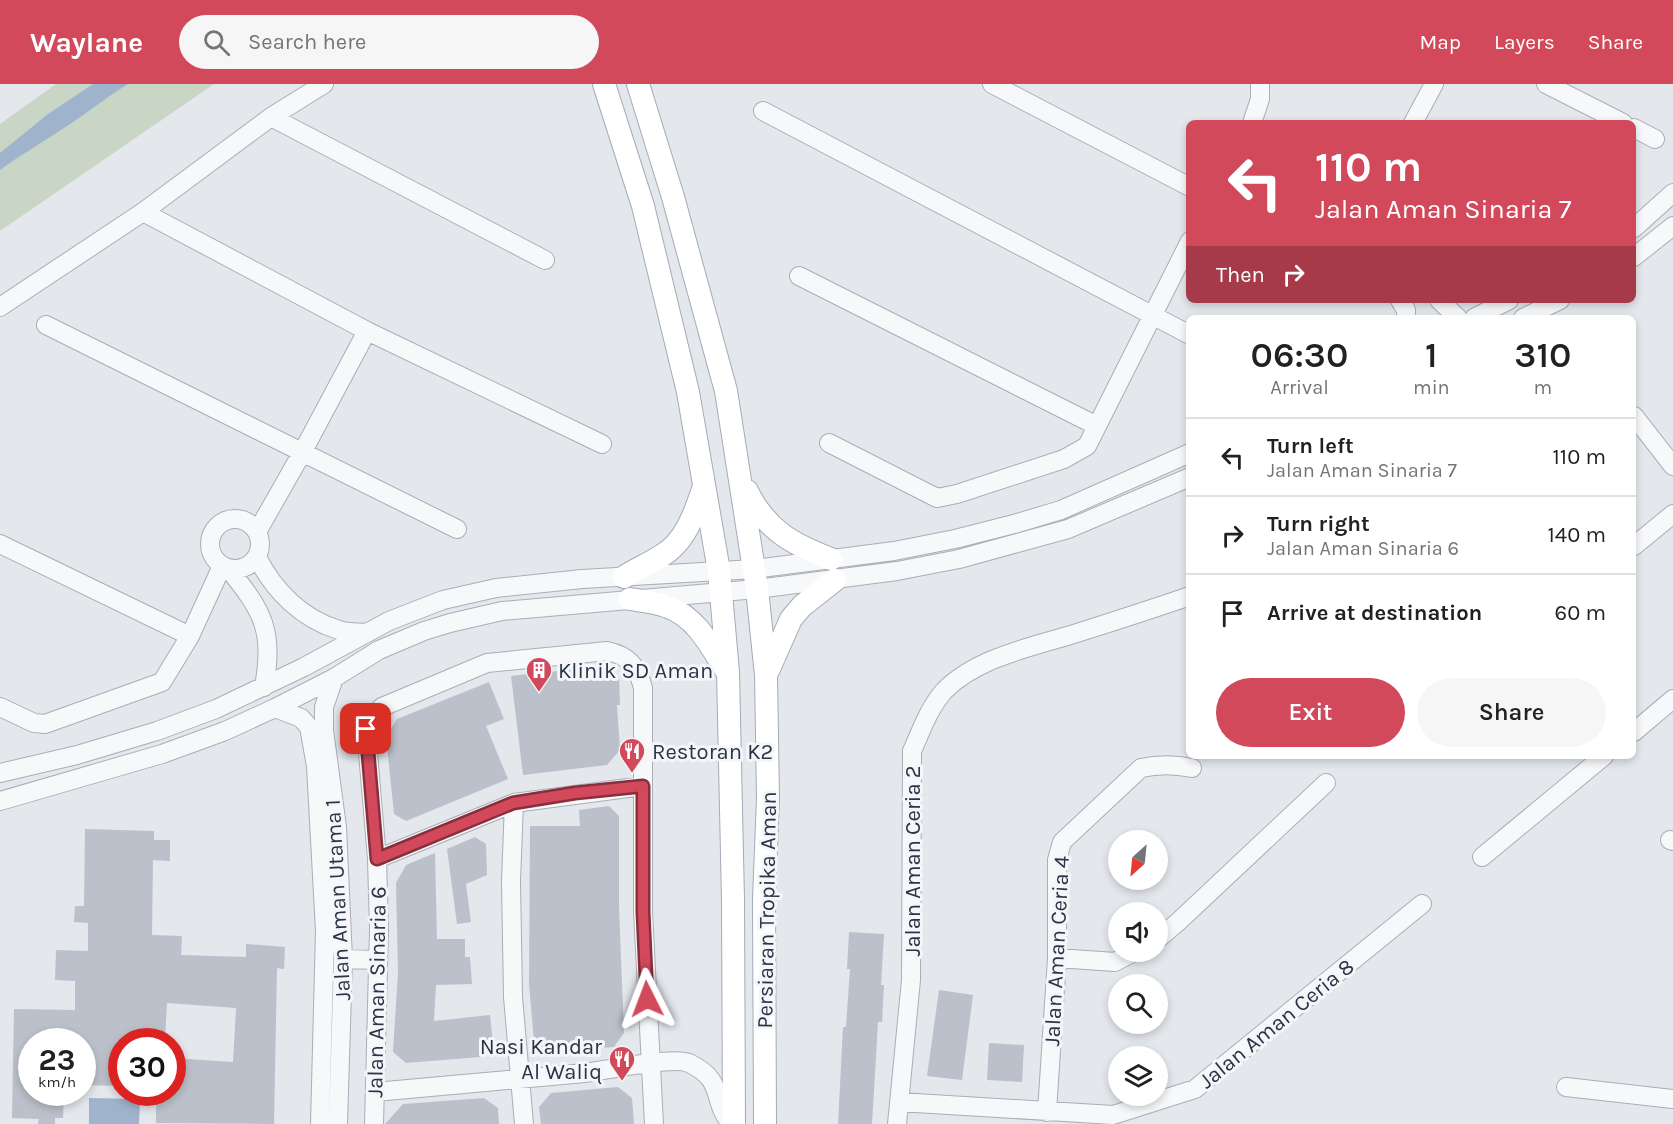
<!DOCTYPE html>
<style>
body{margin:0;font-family:Karla,sans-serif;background:#f6f6f6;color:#202124;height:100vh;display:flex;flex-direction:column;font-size:22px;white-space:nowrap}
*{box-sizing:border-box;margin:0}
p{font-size:20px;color:#757577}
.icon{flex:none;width:33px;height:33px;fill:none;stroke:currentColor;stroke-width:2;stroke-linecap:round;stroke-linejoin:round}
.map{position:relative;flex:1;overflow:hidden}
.details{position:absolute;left:1186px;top:231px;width:450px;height:444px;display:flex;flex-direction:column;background:#fff;border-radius:9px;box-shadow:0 3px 9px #0003}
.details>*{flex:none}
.guide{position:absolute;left:1186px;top:36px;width:450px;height:183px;border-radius:9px;box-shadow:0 3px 9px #0003;background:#d1495b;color:#fff;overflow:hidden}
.needle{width:39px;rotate:207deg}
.fabs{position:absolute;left:1108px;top:746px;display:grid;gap:12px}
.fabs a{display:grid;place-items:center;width:60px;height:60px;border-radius:50%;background:#fff;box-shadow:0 3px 9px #0003;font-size:30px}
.speed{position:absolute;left:18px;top:944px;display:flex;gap:12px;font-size:30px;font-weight:700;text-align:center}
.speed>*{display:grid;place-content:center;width:78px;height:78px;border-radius:50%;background:#fff;box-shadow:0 3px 9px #0003;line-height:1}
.speed small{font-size:15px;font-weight:400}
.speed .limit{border:9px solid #d22;background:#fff;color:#111}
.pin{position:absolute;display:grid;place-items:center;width:51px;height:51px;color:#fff;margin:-26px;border-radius:12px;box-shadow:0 3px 9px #0006}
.me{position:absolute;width:66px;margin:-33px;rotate:357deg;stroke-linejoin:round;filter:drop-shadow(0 0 4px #0008)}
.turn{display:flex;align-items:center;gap:21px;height:126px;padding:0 30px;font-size:27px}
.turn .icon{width:78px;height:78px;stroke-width:2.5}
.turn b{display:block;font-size:42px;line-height:51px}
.then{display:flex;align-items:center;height:57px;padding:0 30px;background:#0003;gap:12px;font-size:22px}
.eta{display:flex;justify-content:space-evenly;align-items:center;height:102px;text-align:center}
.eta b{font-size:36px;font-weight:600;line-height:42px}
.button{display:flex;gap:12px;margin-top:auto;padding:12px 30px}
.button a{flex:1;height:69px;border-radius:36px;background:#d1495b;color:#fff;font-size:24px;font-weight:600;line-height:69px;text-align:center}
.button a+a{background:#f6f6f6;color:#202124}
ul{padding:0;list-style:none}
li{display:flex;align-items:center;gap:18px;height:78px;padding:0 30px;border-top:2px solid #e0e0e0}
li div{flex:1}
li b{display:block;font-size:22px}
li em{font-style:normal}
header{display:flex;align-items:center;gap:36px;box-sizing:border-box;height:84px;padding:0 30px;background:#d1495b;color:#fff}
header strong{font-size:28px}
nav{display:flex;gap:33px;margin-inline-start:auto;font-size:21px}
.search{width:420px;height:54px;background:#f6f6f6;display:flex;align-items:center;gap:15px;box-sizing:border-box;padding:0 21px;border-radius:33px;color:#757577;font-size:22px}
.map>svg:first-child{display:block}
.green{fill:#c9d6c5}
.water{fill:#9fb4cc}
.building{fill:#bbc0ca}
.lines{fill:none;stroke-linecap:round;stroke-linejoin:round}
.minor-casing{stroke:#a9aeb7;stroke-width:20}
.major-casing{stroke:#a3abb8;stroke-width:24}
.minor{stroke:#f7f8fa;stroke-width:18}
.major{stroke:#fff;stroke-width:22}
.route-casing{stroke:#882f3b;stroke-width:15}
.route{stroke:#d1495b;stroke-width:10}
.labels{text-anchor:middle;stroke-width:6;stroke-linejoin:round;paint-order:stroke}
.poi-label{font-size:22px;fill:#2b3445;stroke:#f4f6f9;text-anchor:start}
.street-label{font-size:22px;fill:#2b3445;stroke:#f4f6f9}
</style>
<header>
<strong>Waylane</strong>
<div class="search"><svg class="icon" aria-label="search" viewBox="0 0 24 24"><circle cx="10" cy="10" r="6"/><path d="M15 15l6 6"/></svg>Search here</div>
<nav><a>Map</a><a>Layers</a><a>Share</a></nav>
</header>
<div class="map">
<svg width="1673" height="1040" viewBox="0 0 1673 1040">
<rect width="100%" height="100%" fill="#e4e7ec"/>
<path class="green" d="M 56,0 L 214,0 L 0,147 L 0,40 Z"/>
<path class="water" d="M 93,0 L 128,0 C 108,12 90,27 70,40 C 47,56 23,69 0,86 L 0,69 L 48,30 Z
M 89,1014 L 140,1015 L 139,1040 L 89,1040 Z"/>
<path class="building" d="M 605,582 L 619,593 L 620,621 L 617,621 L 620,666 L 607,681 L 523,691 L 511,592 Z
M 489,598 L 504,635 L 486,642 L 508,695 L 406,737 L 394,730 L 386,653 L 397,635 Z
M 609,722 L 619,732 L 619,824 L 624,949 L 614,963 L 548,967 L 534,957 L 529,900 L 530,742 L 580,742 L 579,726 Z
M 85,745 L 154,747 L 154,756 L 170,756 L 170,777 L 153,776 L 152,851 L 182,852 L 181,871 L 246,873 L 246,860 L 285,863 L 284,885 L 277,884 L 274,1040 L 156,1039 L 156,1008 L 172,1008 L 172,974 L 233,978 L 236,924 L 167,919 L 165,957 L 122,957 L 122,1002 L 82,1001 L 82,957 L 32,957 L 32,1008 L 64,1008 L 63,1034 L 55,1034 L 55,1040 L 38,1040 L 39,1035 L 12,1034 L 14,925 L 75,926 L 75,897 L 55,896 L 56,866 L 88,867 L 88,839 L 74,838 L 75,822 L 84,822 Z
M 475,753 L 486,760 L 487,791 L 466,800 L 471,838 L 457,840 L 447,765 Z
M 435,769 L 437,855 L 465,855 L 465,873 L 470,873 L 472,900 L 436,901 L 434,937 L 490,931 L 493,959 L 480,973 L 406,979 L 393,968 L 398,888 L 396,799 L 406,781 Z
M 849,848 L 884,850 L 881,901 L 884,901 L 882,938 L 878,938 L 872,1040 L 838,1040 L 843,943 L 846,943 L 850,885 L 847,885 Z
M 939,906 L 973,911 L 962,996 L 927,992 Z
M 989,959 L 1024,961 L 1022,998 L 987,996 Z
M 618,1003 L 632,1014 L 634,1040 L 541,1040 L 539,1023 L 551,1009 Z
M 484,1014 L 498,1024 L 499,1040 L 385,1040 L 403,1020 Z"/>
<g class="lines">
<g class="minor-casing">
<path id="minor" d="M 992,0 L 1190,103
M 1546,0 L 1623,39
M 763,27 L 1190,251
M 271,33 L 545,176
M 1252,39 L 1260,15 L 1260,0
M 1413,39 L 1434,0
M 1634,44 L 1655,55
M 143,128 L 367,247 L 602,360
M 1634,144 L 1673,109
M 1634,173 L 1673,142
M 799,192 L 1097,342
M 1400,216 L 1406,226 L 1406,234
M 1439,216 L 1458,234
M 0,223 L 143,128 L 271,33 L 324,0
M 1474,234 L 1509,216
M 1523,234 L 1560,216
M 46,241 L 457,445
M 1634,332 L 1673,382
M 829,359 L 937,414 L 957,410 L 1064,375 L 1087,362 L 1190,157
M210 460a25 25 0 1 1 50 0a25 25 0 1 1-50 0Z
M 257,448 L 303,367 L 367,247
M 0,460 L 190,552
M 1634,462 L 1673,430
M 257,473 C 274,507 302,535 339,546 C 348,549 358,548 367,549
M 228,484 C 263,528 274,545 264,603
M 334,594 L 324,623 L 324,646 L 337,743 L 343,875 L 338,1040
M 0,623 L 34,639 L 45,640 L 162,598 L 190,552 L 222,482
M 275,624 L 301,634 L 309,643 L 316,682 L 325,847 L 320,1040
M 1634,648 L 1673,615
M 0,689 L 77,671 L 157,647 L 216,625 L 304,583 L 389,537 L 443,516 L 496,504 L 582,495 L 754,485 L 894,467 L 955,455 L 1014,440 L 1061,426 L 1190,369
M 0,717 L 162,670 L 225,647 L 275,624 L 334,594 L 379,566 L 424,547 L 450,539 L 502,527 L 757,505 L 897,487 L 959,475 L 1068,445 L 1190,393
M 514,719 L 511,797 L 513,913 L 524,1040
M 1670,756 L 1673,757
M 1482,773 L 1604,672
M 377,775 L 514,719 L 643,702
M 1158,855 L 1178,838 L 1326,699
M 1057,874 L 1115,878 L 1136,867
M 343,875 L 378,876
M 1566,1003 L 1673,1015
M 375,1008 C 445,1001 515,996 585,989 C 606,986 674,972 689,979 C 726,997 710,1014 731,1040
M 899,1018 L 1113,1031 L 1195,1005 L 1422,820
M 1047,1028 L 1057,874 L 1057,776 L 1062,758 L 1141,684 C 1159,680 1173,680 1192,684
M 374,1040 L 379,845 L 377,775 L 366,645 L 372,634 L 382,623 L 487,579 L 607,567 C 628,571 638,583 643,604 L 643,828 L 654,1040
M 897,1040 L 911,896 L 912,667 C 921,647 929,624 944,607 C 977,573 1033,563 1077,549 C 1115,537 1152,525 1190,512"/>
</g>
<g class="major-casing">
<path id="major" d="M 604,0 L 643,122 L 688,308 L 719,487 L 728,588 L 733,816 L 734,1040
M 638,0 L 673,113 L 726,307 L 757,505 L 766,591 L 768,714 L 764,815 L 765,1040
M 747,407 C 766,446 792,460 831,475
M 624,493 C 636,485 649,480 661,472 C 685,459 695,429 703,405
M 630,515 C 642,517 656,518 668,523 C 696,533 710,561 725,585
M 768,587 L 791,535 L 802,522 L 835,496"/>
</g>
<use href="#minor" class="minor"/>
<use href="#major" class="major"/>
</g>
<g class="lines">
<g class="route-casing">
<path id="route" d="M 366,645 L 377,775 L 513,719 L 575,709 L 643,702 L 643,828 L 647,915"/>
</g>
<use href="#route" class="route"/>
</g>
<defs>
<g id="building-pin" transform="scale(1.35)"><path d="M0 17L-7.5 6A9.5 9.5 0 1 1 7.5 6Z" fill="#d1495b" stroke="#f4f6f9"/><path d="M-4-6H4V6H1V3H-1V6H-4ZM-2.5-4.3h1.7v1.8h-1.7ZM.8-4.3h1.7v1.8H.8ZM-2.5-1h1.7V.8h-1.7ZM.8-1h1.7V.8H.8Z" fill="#fff"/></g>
<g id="restaurant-pin" transform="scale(1.35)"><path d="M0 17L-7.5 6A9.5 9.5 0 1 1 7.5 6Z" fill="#d1495b" stroke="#f4f6f9"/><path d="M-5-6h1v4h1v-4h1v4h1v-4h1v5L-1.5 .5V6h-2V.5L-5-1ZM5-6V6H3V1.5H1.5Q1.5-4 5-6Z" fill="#fff"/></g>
</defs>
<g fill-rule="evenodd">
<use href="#building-pin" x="539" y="586"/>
<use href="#restaurant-pin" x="632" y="667"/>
<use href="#restaurant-pin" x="622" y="975"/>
</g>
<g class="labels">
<g class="poi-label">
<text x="558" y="594">Klinik SD Aman</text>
<text x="652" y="675">Restoran K2</text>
<text x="602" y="970" text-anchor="end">Nasi Kandar<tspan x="602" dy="25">Al Waliq</tspan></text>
</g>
<g class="street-label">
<text transform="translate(912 777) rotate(-90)" y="8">Jalan Aman Ceria 2</text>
<text transform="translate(337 816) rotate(-93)" y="8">Jalan Aman Utama 1</text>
<text transform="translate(766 826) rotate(-89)" y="8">Persiaran Tropika Aman</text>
<text transform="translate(1056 867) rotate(-87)" y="8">Jalan Aman Ceria 4</text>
<text transform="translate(376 908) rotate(-89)" y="8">Jalan Aman Sinaria 6</text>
<text transform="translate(1276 939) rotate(-39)" y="8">Jalan Aman Ceria 8</text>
</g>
</g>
</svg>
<div class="fabs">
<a><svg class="needle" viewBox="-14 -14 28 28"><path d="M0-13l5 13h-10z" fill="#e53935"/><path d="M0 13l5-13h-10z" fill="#757577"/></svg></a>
<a><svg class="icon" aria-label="sound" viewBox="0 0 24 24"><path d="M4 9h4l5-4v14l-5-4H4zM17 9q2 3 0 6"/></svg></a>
<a><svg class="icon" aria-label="search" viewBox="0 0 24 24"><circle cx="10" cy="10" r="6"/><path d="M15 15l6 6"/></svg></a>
<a><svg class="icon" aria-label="layers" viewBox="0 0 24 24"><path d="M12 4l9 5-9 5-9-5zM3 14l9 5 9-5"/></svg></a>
</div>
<div class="speed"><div>23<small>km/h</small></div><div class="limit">30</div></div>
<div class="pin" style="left:366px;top:645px;background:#d93025"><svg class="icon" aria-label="arrive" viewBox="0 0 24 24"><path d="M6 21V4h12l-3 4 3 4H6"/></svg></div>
<svg class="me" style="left:647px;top:915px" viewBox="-20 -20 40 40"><path d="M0-17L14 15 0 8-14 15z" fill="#d1495b" stroke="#fff" stroke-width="4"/></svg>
<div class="guide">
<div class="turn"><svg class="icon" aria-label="left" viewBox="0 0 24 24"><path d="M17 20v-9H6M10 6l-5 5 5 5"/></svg><div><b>110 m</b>Jalan Aman Sinaria 7</div></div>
<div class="then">Then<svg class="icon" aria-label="right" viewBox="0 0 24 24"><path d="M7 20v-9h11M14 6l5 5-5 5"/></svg></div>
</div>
<section class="details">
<div class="eta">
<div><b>06:30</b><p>Arrival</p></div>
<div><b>1</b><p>min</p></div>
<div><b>310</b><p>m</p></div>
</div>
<ul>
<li><svg class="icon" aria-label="left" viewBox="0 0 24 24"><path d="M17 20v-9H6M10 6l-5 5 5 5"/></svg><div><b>Turn left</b><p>Jalan Aman Sinaria 7</p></div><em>110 m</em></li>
<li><svg class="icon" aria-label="right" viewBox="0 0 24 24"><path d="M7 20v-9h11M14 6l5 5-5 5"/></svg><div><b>Turn right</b><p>Jalan Aman Sinaria 6</p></div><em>140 m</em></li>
<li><svg class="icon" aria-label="arrive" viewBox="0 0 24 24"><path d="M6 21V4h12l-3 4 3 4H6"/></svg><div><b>Arrive at destination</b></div><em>60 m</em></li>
</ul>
<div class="button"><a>Exit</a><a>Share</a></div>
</section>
</div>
